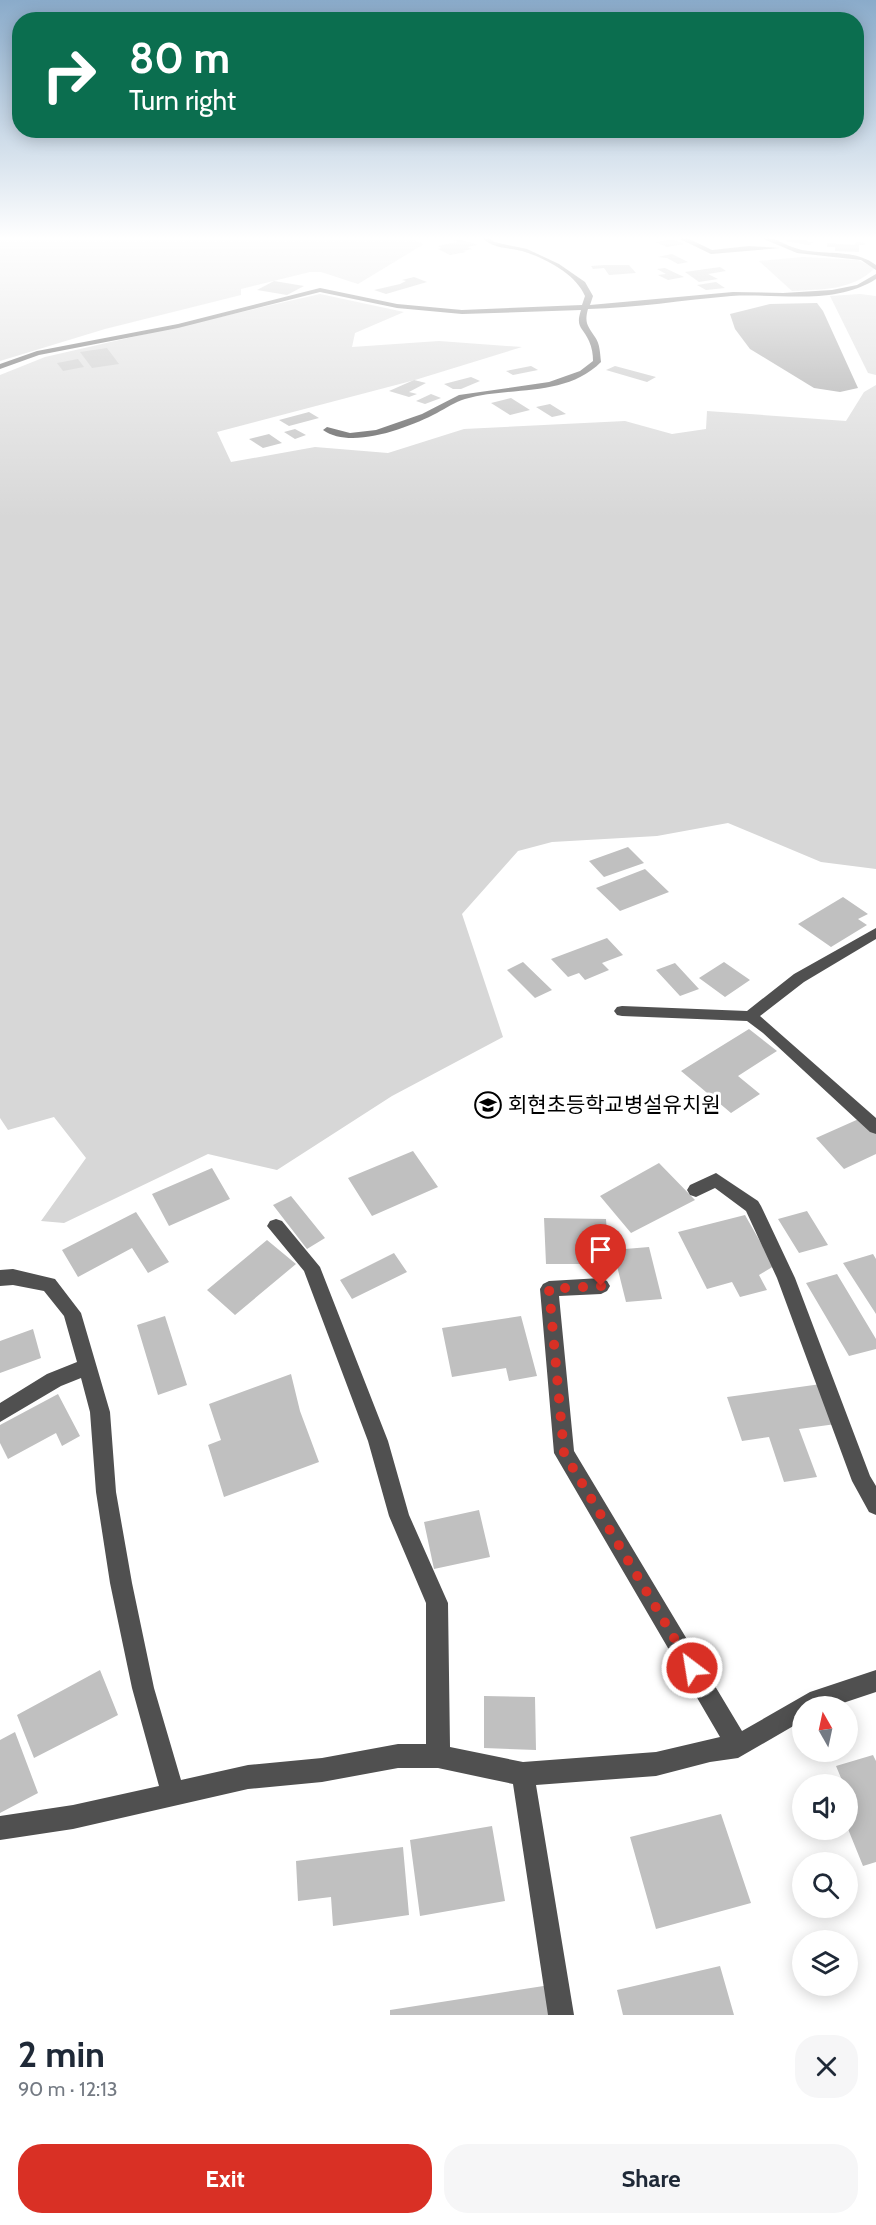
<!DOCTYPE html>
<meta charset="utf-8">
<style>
body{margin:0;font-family:Cabin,"Noto Sans KR",sans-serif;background:#f6f6f7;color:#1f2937;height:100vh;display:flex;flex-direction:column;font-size:22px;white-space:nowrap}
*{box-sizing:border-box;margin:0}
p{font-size:20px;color:#747a83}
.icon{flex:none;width:33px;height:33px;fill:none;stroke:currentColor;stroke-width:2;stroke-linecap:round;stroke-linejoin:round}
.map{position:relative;height:2015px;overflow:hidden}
.side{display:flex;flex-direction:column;background:#fff;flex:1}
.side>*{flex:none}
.banner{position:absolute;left:12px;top:12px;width:852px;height:126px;border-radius:24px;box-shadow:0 3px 15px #0003;background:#0b6e4f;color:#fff;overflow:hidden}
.needle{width:39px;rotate:351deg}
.buttons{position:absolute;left:792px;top:1696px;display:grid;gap:12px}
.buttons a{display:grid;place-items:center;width:66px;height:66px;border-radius:50%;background:#fff;box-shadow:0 3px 15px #0003;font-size:30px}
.pin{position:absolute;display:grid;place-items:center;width:51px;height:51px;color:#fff;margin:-62px -26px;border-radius:50% 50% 50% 0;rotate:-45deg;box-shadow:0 0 6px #0007}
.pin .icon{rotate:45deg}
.me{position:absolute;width:66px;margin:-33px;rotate:329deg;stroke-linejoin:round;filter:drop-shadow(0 0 4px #0008)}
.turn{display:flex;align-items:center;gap:21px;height:126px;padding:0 18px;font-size:27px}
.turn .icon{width:78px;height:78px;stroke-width:2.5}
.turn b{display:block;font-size:42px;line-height:51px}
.round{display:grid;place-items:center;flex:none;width:63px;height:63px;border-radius:24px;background:#f6f6f7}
.summary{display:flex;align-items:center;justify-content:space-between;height:102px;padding:0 18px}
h1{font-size:36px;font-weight:700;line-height:45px}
.button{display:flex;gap:12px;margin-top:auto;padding:12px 18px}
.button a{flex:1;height:69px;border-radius:24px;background:#d93025;color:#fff;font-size:24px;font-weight:700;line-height:69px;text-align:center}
.button a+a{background:#f6f6f7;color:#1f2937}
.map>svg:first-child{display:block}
.green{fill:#d7d7d7}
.water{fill:#9e9e9e}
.building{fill:#c0c0c0}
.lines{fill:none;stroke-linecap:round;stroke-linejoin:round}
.minor{fill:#505050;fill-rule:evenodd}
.route{stroke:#d93025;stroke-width:10;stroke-dasharray:0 18}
.labels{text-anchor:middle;stroke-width:6;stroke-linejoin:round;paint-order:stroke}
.poi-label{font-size:21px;fill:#000;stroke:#fff;text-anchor:start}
</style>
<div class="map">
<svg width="876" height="2015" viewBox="0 0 876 2015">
<rect width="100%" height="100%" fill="#fff"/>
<path class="green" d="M 0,236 L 403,236 L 424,244 L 358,284 L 321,272 L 310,272 L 241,289 L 241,295 L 105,329 L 0,361 Z
M 803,257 L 858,260 L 875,268 C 852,291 822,289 792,291 L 759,261 Z
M 320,294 L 404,312 L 355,333 L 352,347 L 439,341 L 522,347 L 415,380 L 217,432 L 231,462 L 315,447 L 388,453 L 464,429 L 625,421 L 672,434 L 706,429 L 707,411 L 846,421 L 864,392 L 876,385 L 876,869 L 821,862 L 728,823 L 657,836 L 552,842 L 518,851 L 462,914 L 503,1037 L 392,1096 L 277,1170 L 208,1154 L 64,1223 L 41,1221 L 86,1158 L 54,1117 L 8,1130 L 0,1118 L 0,375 L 45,357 Z
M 860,294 L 876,296 L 876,375 L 868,373 L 830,296 Z"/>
<path class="water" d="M 817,303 L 823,311 L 858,388 L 840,392 L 814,388 L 750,349 L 735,329 L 730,314 L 770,304 Z"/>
<path class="building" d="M 795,236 L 804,238 L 807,239 L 806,241 L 813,242 L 809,245 L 784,241 Z
M 459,239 L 478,245 L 467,247 L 472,249 L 463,251 L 466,252 L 450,255 L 438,249 L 442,248 L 437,246 L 458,242 L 453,240 Z
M 673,239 L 684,244 L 667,247 L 656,242 Z
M 856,242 L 865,243 L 864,245 L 859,245 L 859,252 L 835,251 L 835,247 L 827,247 L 827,243 L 855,245 Z
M 672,254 L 688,262 L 678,264 L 667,258 L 658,257 Z
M 604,265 L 629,265 L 636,273 L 609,275 L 604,268 L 593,269 L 591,266 Z
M 720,267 L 726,271 L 708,274 L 718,279 L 699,282 L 685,272 Z
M 665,268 L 684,277 L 668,280 L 658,275 L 666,274 L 657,269 Z
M 414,277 L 427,282 L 386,294 L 374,290 L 400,284 L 406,281 L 402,280 Z
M 274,281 L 304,286 L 287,295 L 257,290 Z
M 716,282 L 725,288 L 706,290 L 697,285 Z
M 107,348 L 119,364 L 92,368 L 80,352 Z
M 78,359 L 84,367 L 63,371 L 57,363 Z
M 531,366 L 538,370 L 513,375 L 506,371 Z
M 615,366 L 656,377 L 647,382 L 606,370 Z
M 471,377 L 480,381 L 461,389 L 453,389 L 444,384 Z
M 414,380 L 426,383 L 409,392 L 417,394 L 409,397 L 389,391 Z
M 431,394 L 441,398 L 425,404 L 416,401 Z
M 511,398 L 530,410 L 510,415 L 491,403 Z
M 550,404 L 566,414 L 552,417 L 536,407 Z
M 309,412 L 319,418 L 289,426 L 279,420 Z
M 295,429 L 306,435 L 295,439 L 284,432 Z
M 269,434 L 282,443 L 263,448 L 249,439 Z
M 628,847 L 644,863 L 604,877 L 589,861 Z
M 645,869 L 669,892 L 620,911 L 596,888 Z
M 843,897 L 868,914 L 858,919 L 867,925 L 831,947 L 798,924 Z
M 607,938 L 623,955 L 602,963 L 609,970 L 585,980 L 579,973 L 568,977 L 551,959 Z
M 523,962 L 552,990 L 535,998 L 507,970 Z
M 724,962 L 750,980 L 725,997 L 699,978 Z
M 675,963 L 699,989 L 680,996 L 656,970 Z
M 749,1029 L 777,1051 L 738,1076 L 760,1094 L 731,1113 L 681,1071 Z
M 861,1118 L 876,1133 L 876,1154 L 844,1169 L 816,1138 Z
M 413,1151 L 438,1187 L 372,1216 L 348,1178 Z
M 659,1163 L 695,1200 L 631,1233 L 600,1196 Z
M 212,1168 L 230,1199 L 169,1226 L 152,1194 Z
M 291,1196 L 325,1238 L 307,1249 L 273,1205 Z
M 807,1211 L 828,1245 L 799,1253 L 778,1219 Z
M 136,1212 L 169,1262 L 148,1273 L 132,1248 L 78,1277 L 62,1250 Z
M 745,1215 L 774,1266 L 759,1275 L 767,1290 L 740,1297 L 732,1282 L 707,1289 L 678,1232 Z
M 544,1218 L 606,1219 L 608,1251 L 583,1251 L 584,1264 L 546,1264 Z
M 267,1240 L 296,1264 L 235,1315 L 207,1290 Z
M 649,1247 L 662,1299 L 626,1302 L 613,1250 Z
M 394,1253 L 407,1272 L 352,1299 L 340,1280 Z
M 873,1254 L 876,1259 L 876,1314 L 843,1263 Z
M 837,1274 L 876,1339 L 876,1349 L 849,1356 L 806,1283 Z
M 165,1316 L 187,1385 L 158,1395 L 137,1325 Z
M 521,1316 L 537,1376 L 509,1381 L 506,1368 L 452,1377 L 442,1328 Z
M 33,1329 L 41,1358 L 0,1373 L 0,1341 Z
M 291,1374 L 300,1411 L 319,1462 L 224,1497 L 208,1445 L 221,1440 L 209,1404 Z
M 821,1384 L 836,1424 L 799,1429 L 817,1477 L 784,1482 L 769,1437 L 742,1441 L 727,1397 Z
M 58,1394 L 80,1436 L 62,1446 L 56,1433 L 8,1459 L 0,1443 L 0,1425 Z
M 479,1510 L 490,1557 L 434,1569 L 424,1522 Z
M 100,1670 L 118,1715 L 34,1758 L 17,1715 Z
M 484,1696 L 535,1697 L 536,1750 L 484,1748 Z
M 15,1732 L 38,1793 L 0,1813 L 0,1740 Z
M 873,1755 L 876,1761 L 876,1862 L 863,1866 L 848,1829 L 848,1785 L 844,1785 L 836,1766 Z
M 721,1814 L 751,1903 L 656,1929 L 630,1837 Z
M 492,1826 L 505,1901 L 420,1916 L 410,1840 Z
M 403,1847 L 409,1915 L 333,1926 L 331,1897 L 298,1901 L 296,1861 Z
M 720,1966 L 734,2015 L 623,2015 L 617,1990 Z
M 550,1985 L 555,2015 L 390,2015 L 390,2010 Z"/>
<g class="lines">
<path class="minor" d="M 480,236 L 487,236 L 494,242 L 527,249 L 559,264 L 585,282 L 593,296 L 590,305 L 733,292 L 783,293 L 832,290 L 857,285 L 876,274 L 876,279 C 834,306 778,293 731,296 C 683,300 636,308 588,309 C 584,323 588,326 595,337 C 600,344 600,353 601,362 C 565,398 510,386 465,399 C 455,402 446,408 437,413 C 408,428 351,450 323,430 L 327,427 L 350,433 L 376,430 L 422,414 L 459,395 L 549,382 L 580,371 L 593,361 C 593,354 592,348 589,341 C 583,327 575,328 581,310 L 462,314 L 397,308 L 320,292 L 178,328 L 39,355 L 0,369 L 0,364 L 37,351 L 178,324 L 320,288 L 397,304 L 462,310 L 582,305 L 585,296 C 576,274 545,258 522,251 C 506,247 492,249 480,236 Z
M 678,236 L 683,236 L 712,250 L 749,246 L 780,248 L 711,254 L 678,238 Z
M 757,236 C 773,235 786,247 802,250 C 827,255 855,249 876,265 L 876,270 L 861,260 L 797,253 Z
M 876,928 L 876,939 L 804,982 L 760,1016 L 876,1118 L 876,1134 L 870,1132 L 763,1033 L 747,1021 L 622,1016 L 617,1015 L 614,1011 L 617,1007 L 622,1006 L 747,1011 L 794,974 Z
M 716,1173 L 758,1201 L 761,1206 L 795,1278 L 870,1476 L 876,1486 L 876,1515 L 869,1512 L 852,1481 L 777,1278 L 746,1211 L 715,1188 L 696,1197 L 690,1195 L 687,1190 L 690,1185 Z
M 276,1219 L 282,1221 L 320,1267 L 388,1441 L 409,1515 L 448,1603 L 450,1747 L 523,1762 L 656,1752 L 720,1737 L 554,1453 L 540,1289 L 543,1284 L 549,1281 L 601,1278 L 607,1281 L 610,1286 L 607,1291 L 601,1294 L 559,1296 L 574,1451 L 742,1731 L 810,1692 L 876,1670 L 876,1692 L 831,1707 L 802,1707 L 802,1721 L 738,1758 L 710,1762 L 656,1776 L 536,1785 L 574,2015 L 548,2015 L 513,1784 L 438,1768 L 398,1768 L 322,1782 L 248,1789 L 73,1829 L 0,1840 L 0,1816 L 73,1805 L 159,1786 L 132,1688 L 110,1583 L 96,1492 L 90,1412 L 81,1378 L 61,1386 L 0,1422 L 0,1403 L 47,1374 L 77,1362 L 64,1316 L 44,1291 L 13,1285 L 0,1286 L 0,1270 L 13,1269 L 55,1279 L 81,1313 L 110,1412 L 116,1492 L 132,1583 L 154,1688 L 181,1780 L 248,1765 L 322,1758 L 398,1744 L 426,1744 L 426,1603 L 389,1516 L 368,1441 L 304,1271 L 267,1226 L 270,1221 Z"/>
</g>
<linearGradient id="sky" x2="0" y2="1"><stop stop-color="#8aabca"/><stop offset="0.46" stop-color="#fff"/><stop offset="1" stop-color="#fff" stop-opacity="0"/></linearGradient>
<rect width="876" height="518" fill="url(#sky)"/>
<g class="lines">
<path class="route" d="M 601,1286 L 549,1289 L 564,1453 L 692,1668"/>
</g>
<defs>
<g id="school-ring" transform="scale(1.35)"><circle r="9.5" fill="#fff" stroke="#000" stroke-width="1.5"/><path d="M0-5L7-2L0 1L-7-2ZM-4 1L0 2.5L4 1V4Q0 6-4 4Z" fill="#000"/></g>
</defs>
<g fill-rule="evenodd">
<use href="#school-ring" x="488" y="1105"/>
</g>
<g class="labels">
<g class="poi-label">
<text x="508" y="1112">회현초등학교병설유치원</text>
</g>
</g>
</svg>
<div class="buttons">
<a><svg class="needle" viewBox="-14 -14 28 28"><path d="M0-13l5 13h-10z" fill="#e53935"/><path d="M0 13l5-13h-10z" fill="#747a83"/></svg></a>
<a><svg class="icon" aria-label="sound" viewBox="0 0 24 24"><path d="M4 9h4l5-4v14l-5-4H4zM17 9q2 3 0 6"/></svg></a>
<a><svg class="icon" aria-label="search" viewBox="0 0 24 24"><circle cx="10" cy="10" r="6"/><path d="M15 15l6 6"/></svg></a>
<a><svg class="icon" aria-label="layers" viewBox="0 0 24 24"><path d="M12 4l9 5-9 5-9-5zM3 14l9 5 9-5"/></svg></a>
</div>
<div class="pin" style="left:601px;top:1286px;background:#d93025"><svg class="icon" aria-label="arrive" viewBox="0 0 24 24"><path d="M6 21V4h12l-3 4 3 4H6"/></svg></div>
<svg class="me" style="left:692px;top:1668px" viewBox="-20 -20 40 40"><circle r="17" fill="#d93025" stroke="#fff" stroke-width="3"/><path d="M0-11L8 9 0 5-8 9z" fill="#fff"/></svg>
<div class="banner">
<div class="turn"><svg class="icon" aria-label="right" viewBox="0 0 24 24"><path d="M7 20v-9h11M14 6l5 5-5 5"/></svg><div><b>80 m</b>Turn right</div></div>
</div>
</div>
<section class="side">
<div class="summary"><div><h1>2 min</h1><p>90 m · 12:13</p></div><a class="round"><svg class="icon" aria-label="close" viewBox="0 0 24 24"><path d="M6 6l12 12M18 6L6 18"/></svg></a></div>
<div class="button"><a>Exit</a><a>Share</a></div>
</section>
